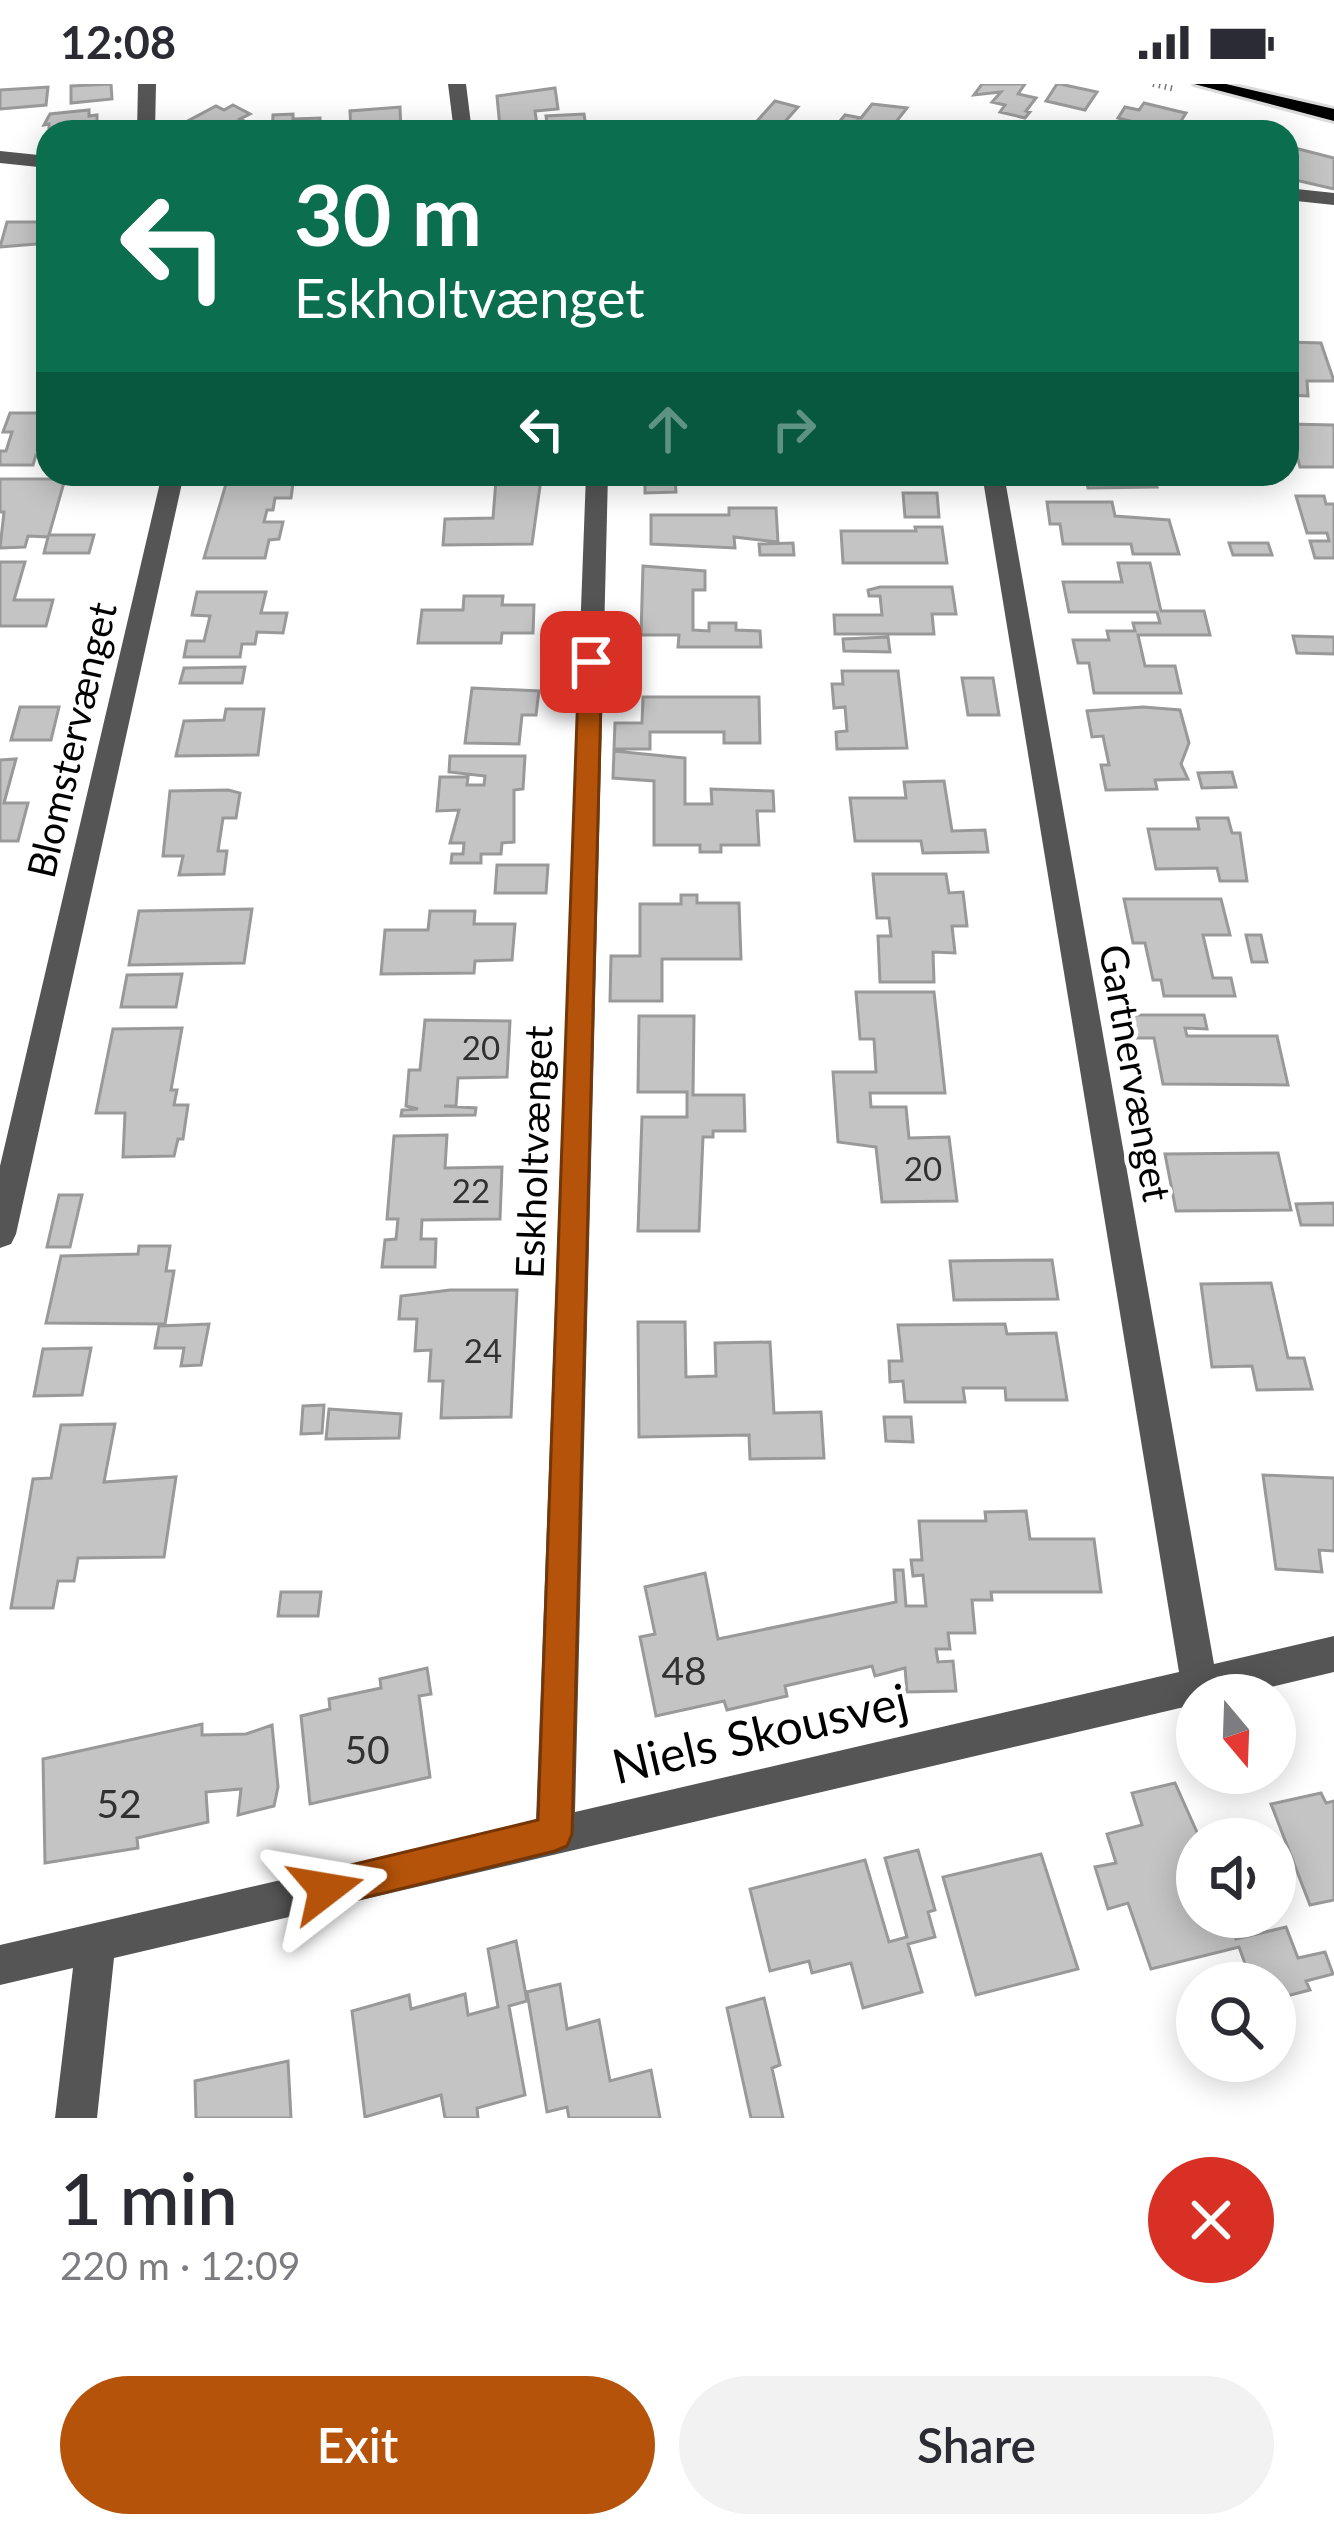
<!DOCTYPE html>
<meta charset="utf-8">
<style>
body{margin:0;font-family:Lato,sans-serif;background:#f2f2f3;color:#2b2b33;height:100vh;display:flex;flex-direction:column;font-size:45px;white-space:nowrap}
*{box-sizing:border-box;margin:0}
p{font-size:39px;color:#7c7c81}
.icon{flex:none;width:66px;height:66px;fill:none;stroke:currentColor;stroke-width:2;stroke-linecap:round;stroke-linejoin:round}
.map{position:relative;height:2034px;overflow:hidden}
.drawer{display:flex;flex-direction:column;background:#fff;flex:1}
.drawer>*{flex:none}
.hud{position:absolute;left:36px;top:36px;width:1263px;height:366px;border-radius:36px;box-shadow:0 6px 30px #0003;background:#0b6e4f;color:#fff;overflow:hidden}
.needle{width:78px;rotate:161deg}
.tools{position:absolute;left:1176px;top:1590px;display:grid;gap:24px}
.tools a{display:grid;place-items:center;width:120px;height:120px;border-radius:50%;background:#fff;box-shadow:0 6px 30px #0003;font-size:60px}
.pin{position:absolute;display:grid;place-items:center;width:102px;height:102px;color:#fff;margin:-51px;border-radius:24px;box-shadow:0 6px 18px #0006}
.me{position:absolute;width:132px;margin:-66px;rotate:76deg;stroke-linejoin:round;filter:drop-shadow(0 0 9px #0008)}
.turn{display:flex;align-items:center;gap:42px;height:252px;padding:0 60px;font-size:54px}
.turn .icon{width:156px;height:156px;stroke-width:2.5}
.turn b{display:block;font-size:84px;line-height:102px}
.lanes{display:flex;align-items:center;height:114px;padding:0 60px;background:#0003;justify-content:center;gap:60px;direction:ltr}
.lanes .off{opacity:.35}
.round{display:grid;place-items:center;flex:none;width:126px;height:126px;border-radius:63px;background:#f2f2f3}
.summary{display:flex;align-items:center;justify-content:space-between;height:204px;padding:0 60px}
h1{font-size:72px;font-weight:600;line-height:90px}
.primary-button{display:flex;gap:24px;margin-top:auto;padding:24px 60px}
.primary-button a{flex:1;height:138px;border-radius:72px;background:#b45309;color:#fff;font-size:48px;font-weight:600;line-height:138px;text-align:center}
.primary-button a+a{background:#f2f2f3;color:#2b2b33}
.status{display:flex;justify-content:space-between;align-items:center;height:84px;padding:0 60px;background:#fff;direction:ltr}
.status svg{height:33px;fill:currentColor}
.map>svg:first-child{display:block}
.building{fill:#c4c4c4;stroke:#999;stroke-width:3}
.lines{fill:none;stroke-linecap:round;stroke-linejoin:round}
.major-casing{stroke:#dbdbdb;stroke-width:6}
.path{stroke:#777;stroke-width:6;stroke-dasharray:1.5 4.5;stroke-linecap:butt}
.minor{fill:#555;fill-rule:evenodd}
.major{fill:#000;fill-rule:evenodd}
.route{fill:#b45309;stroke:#753606;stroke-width:3}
.labels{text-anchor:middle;stroke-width:9;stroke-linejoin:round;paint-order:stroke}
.number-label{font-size:33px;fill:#313131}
.street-label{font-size:39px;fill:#000;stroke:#fff}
.near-number-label{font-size:39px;fill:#313131}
.near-street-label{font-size:48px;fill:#000;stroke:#fff}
</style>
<div class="status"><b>12:08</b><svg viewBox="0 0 49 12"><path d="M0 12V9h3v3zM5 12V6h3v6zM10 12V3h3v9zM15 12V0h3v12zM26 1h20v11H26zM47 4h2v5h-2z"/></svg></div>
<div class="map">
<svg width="1334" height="2034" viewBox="0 0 1334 2034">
<rect width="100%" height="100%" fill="#fff"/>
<path class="building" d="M 111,0 L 112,15 L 71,19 L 71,2 Z
M 982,0 L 1025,0 L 1018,10 L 1036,14 L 1026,27 L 1030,28 L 1025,34 L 1000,28 L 1005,21 L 992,18 L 1001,8 L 974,11 Z
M 1057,0 L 1060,0 L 1097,8 L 1085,26 L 1046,17 Z
M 48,3 L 46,21 L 0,25 L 0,6 Z
M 555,4 L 558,25 L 535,27 L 537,41 L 500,44 L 497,12 Z
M 775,17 L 798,23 L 781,42 L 758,36 Z
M 1144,19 L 1177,27 L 1186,29 L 1174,48 L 1118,34 L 1125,23 L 1139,26 Z
M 872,20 L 907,24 L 892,43 L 857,37 L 850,47 L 835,43 L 845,31 L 861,34 Z
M 233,21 L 250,30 L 240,35 L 251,40 L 236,48 L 202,48 L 184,39 L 216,22 L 224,26 Z
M 400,23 L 401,48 L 351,48 L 350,27 Z
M 89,26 L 89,32 L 97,31 L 97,48 L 49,48 L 49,40 L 44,41 L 50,30 Z
M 293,30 L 293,35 L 320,34 L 320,42 L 335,41 L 337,48 L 272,48 L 273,31 Z
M 584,30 L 586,43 L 548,46 L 546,32 Z
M 1287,62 L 1334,74 L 1334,105 L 1287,94 Z
M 7,138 L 48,138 L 48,159 L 0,163 Z
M 1287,258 L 1321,259 L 1334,297 L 1307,297 L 1308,312 L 1287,311 Z
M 10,329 L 48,329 L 48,371 L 36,371 L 33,381 L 0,381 L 0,367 L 6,367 L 12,348 L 3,348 Z
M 1287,340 L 1334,341 L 1334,383 L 1300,383 L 1297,372 L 1291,372 Z
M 813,390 L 938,390 L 939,394 L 854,391 L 855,397 L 814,397 Z
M 1043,390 L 1153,391 L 1157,403 L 1088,404 L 1085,392 Z
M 0,395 L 65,395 L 49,451 L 94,451 L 89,469 L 44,469 L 48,453 L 28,452 L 25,463 L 0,464 L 4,428 L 0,428 Z
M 541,395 L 532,460 L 443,461 L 445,435 L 493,434 L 496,396 Z
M 645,395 L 675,395 L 676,408 L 645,409 Z
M 226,400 L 293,400 L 291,414 L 275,414 L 273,426 L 267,426 L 264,438 L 283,438 L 279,455 L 269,456 L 265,474 L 204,474 Z
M 903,409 L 937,409 L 939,433 L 905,433 Z
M 1296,412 L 1324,412 L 1326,420 L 1334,420 L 1334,474 L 1315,474 L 1310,457 L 1329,457 L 1327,449 L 1307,449 Z
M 1047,418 L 1112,418 L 1115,432 L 1169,436 L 1179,470 L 1133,470 L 1131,460 L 1063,460 L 1060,440 L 1050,440 Z
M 729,424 L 776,424 L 778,458 L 734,453 L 735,464 L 651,460 L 651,431 L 729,431 Z
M 915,443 L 942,443 L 947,479 L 843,479 L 841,447 L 916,447 Z
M 793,459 L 794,471 L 760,471 L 759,460 Z
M 1229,459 L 1268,459 L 1272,471 L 1233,471 Z
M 0,478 L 25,478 L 14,516 L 53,516 L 46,542 L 0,542 Z
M 1118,479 L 1150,479 L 1161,527 L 1204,527 L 1210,551 L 1138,551 L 1145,582 L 1175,582 L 1181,609 L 1094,609 L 1089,579 L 1078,579 L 1073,556 L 1109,556 L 1107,547 L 1135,547 L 1133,539 L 1160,539 L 1157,528 L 1069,528 L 1063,498 L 1122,498 Z
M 643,482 L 705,487 L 705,506 L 693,506 L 693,546 L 709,547 L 709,539 L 736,539 L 736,546 L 760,547 L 761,563 L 678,563 L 679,551 L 641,551 Z
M 880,503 L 952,503 L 956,530 L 932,530 L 934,550 L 835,550 L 834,531 L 882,531 L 880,512 L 869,512 L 868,506 Z
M 197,508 L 266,508 L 261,529 L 287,529 L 283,549 L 257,548 L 255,560 L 242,560 L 240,573 L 184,573 L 187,557 L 204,557 L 210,532 L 192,531 Z
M 464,512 L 503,512 L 502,521 L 534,521 L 533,549 L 502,549 L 501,559 L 418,559 L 422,526 L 463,526 Z
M 1293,552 L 1334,553 L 1334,570 L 1297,569 Z
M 888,553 L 890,568 L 844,567 L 843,555 Z
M 245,583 L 242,599 L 180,599 L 184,584 Z
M 842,587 L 898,587 L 907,664 L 837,665 L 836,648 L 847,647 L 845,623 L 834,624 L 832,600 L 843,600 Z
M 962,594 L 993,594 L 999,631 L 968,631 Z
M 472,604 L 539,607 L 536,631 L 522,631 L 519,660 L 465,659 Z
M 643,613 L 759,613 L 760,659 L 724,659 L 724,648 L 650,648 L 650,665 L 614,665 L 615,639 L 642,639 Z
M 20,623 L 59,623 L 51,656 L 11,656 Z
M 1143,623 L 1180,626 L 1189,659 L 1181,680 L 1188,695 L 1155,696 L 1157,705 L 1106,706 L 1101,681 L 1109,681 L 1103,652 L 1092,653 L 1087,627 Z
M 226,625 L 264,625 L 258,671 L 176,672 L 184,637 L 224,636 Z
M 614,667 L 685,674 L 685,720 L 712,720 L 711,705 L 773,707 L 774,727 L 757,727 L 759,761 L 721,761 L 721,768 L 700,768 L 700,761 L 654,761 L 654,697 L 613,694 Z
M 450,672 L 525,672 L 523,705 L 514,706 L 514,758 L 502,759 L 501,770 L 481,770 L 481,779 L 451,779 L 452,770 L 463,770 L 464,759 L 450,759 L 459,726 L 437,727 L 440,693 L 468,693 L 467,701 L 484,701 L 485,692 L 449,688 Z
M 16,675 L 4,719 L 28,719 L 18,757 L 0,757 L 0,676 Z
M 1232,688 L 1236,703 L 1202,704 L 1198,689 Z
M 944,697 L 952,747 L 985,746 L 988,768 L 923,769 L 921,757 L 855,757 L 850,714 L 906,714 L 904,698 Z
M 228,706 L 240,709 L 236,734 L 223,734 L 218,767 L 227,767 L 224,790 L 179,791 L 183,772 L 163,772 L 170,707 Z
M 1197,734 L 1228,734 L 1232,749 L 1240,749 L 1247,797 L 1220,797 L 1217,784 L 1156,785 L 1148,745 L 1199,745 Z
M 497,781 L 548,781 L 546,809 L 495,809 Z
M 873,790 L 946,790 L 949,809 L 963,808 L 967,842 L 952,842 L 955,869 L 933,868 L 934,898 L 880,898 L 878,852 L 891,852 L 889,834 L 877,834 Z
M 681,811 L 697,811 L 697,819 L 739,819 L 741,875 L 662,875 L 662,917 L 610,917 L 611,872 L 640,872 L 640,820 L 681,820 Z
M 1124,815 L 1221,815 L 1230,851 L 1203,851 L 1213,894 L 1231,894 L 1235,912 L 1164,912 L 1161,896 L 1153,896 L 1145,859 L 1133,859 Z
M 252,825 L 244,879 L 129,881 L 139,827 Z
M 430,827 L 475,827 L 474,840 L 515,840 L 512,876 L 475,877 L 474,889 L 381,890 L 385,846 L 428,846 Z
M 1246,851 L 1261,851 L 1267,878 L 1252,878 Z
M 182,890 L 176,923 L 121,923 L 127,891 Z
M 856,908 L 934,908 L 945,1009 L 870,1009 L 871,1023 L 906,1023 L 909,1054 L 949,1053 L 957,1117 L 882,1118 L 876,1063 L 838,1058 L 833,988 L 876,988 L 874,955 L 860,955 Z
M 1125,931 L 1204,931 L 1207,945 L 1185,944 L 1187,952 L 1277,952 L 1288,1001 L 1163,1000 L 1154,954 L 1129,954 Z
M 639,932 L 694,932 L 693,1011 L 744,1011 L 745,1047 L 713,1047 L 713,1053 L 703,1053 L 699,1147 L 638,1147 L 642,1033 L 687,1033 L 687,1008 L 638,1008 Z
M 425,936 L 510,937 L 507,993 L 458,994 L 456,1022 L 444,1022 L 476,1024 L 475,1031 L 401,1032 L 402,1026 L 418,1025 L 406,1022 L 409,986 L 420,986 Z
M 182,944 L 171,1006 L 177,1006 L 174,1021 L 188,1021 L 183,1055 L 178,1055 L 174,1072 L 123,1073 L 125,1029 L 96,1029 L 113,945 Z
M 447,1051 L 445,1084 L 502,1083 L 500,1135 L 422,1136 L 421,1155 L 436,1155 L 435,1183 L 382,1183 L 385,1156 L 396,1155 L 398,1135 L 387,1135 L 394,1052 Z
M 1278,1069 L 1291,1126 L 1176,1127 L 1165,1070 Z
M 59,1111 L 82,1111 L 70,1163 L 47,1163 Z
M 1334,1119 L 1334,1141 L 1301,1141 L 1296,1120 Z
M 139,1162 L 170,1162 L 166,1187 L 174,1187 L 165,1240 L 46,1239 L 61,1172 L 138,1170 Z
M 1052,1176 L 1058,1215 L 954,1216 L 950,1177 Z
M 1271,1199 L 1288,1274 L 1304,1274 L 1312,1305 L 1257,1306 L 1252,1282 L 1212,1283 L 1201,1200 Z
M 450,1206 L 517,1206 L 511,1333 L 441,1334 L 443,1297 L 429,1297 L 431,1266 L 415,1267 L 417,1235 L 399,1235 L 401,1212 Z
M 638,1238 L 685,1238 L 686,1293 L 716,1292 L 715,1259 L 770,1258 L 774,1329 L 821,1328 L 824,1374 L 750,1375 L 749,1351 L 639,1353 Z
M 209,1240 L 201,1281 L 181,1282 L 184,1264 L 155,1264 L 159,1242 Z
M 1005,1240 L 1007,1250 L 1056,1249 L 1067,1316 L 1006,1316 L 1005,1304 L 963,1304 L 965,1318 L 905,1318 L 903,1297 L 890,1298 L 889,1277 L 902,1277 L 898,1241 Z
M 91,1264 L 82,1311 L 34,1312 L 43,1265 Z
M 324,1321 L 322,1349 L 301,1350 L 303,1322 Z
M 329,1325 L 401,1330 L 399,1354 L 326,1355 Z
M 884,1333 L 911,1333 L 913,1358 L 886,1357 Z
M 115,1340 L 104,1398 L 176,1393 L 164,1473 L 78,1474 L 74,1497 L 58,1497 L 53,1524 L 11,1524 L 33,1395 L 51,1394 L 61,1341 Z
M 1263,1391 L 1334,1394 L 1334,1467 L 1319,1466 L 1322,1488 L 1276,1485 Z
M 1026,1427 L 1030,1455 L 1094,1455 L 1101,1508 L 991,1508 L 992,1516 L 972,1516 L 975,1549 L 948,1549 L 950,1565 L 936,1565 L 938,1578 L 953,1577 L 956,1607 L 907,1608 L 905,1584 L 875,1592 L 872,1582 L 785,1602 L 787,1612 L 727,1626 L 724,1617 L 656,1632 L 640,1553 L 655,1550 L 645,1503 L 705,1489 L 718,1555 L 896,1518 L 894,1486 L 903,1486 L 906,1522 L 926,1522 L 923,1491 L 913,1492 L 911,1476 L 922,1476 L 919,1437 L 986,1437 L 985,1428 Z
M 281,1508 L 321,1508 L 318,1532 L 278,1532 Z
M 427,1584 L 431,1610 L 419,1612 L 430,1693 L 310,1720 L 301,1632 L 330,1625 L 329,1615 L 381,1604 L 380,1595 Z
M 202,1640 L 202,1651 L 246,1650 L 272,1641 L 278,1703 L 274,1722 L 238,1731 L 241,1705 L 206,1708 L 208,1738 L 137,1754 L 138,1764 L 45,1779 L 43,1675 Z
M 1175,1699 L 1200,1755 L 1197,1833 L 1228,1833 L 1236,1855 L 1286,1843 L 1298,1874 L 1325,1868 L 1333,1890 L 1306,1897 L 1310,1906 L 1275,1915 L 1275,1899 L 1252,1899 L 1239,1863 L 1151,1885 L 1128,1819 L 1108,1825 L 1095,1783 L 1116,1779 L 1107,1750 L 1142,1741 L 1132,1709 Z
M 1321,1709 L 1326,1719 L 1334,1717 L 1334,1816 L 1310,1821 L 1271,1720 Z
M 918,1766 L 935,1826 L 928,1828 L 935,1853 L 908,1860 L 922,1908 L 863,1924 L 851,1879 L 812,1889 L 809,1877 L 770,1887 L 750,1805 L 865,1776 L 889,1858 L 907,1853 L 885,1774 Z
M 1041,1770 L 1078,1885 L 976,1911 L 943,1793 Z
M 516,1857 L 527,1917 L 509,1922 L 525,2011 L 477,2024 L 478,2034 L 445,2034 L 441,2011 L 365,2033 L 352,1927 L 409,1911 L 411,1925 L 465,1910 L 468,1931 L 498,1923 L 488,1865 Z
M 560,1900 L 567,1945 L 599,1936 L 610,1997 L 651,1986 L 660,2034 L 569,2034 L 567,2023 L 547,2028 L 527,1908 Z
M 764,1914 L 780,1981 L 772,1984 L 783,2034 L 751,2034 L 727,1924 Z
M 288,1977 L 291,2034 L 196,2034 L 195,1997 Z"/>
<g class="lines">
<g class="major-casing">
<path id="major" d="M 1194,0 L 1226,0 L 1334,25 L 1334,37 Z"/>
</g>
<path class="path" d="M 1153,0 L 1175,5"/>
<path class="minor" d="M 138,0 L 156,0 L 155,48 L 137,48 Z
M 448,0 L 466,0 L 472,48 L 454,48 Z
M 0,67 L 48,72 L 48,84 L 0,79 Z
M 1287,104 L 1334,109 L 1334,121 L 1287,116 Z
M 162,390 L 184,390 L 16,1150 L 11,1160 L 0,1164 L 0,1082 Z
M 586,390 L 608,390 L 575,1728 L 1179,1588 L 982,390 L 1004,390 L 1214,1580 L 1334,1552 L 1334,1588 L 1237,1611 L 1197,1611 L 1197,1620 L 114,1874 L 97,2034 L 55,2034 L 73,1884 L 0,1901 L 0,1861 L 536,1737 Z"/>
<use href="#major" class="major"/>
</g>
<path class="route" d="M 591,570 L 602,578 L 572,1750 L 567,1762 L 555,1767 L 326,1823 L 313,1817 L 308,1805 L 313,1792 L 326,1787 L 538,1736 L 579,578 Z"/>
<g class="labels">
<g class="number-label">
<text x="481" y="976">20</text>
<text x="923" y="1097">20</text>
<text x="471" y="1119">22</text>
<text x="483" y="1279">24</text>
</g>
<g class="street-label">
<text transform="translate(72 656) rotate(-77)" y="14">Blomstervænget</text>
<text transform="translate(1135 989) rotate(80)" y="14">Gartnervænget</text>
<text transform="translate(534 1068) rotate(-88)" y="14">Eskholtvænget</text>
</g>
<g class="near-number-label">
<text x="684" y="1601">48</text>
<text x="367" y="1680">50</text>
<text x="119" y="1734">52</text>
</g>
<g class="near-street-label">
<text transform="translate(760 1650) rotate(-13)" y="17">Niels Skousvej</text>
</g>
</g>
</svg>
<div class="tools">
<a><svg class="needle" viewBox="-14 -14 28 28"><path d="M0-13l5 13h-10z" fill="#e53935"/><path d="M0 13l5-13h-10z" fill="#7c7c81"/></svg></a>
<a><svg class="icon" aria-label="sound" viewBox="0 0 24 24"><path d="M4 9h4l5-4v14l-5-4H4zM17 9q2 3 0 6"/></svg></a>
<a><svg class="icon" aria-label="search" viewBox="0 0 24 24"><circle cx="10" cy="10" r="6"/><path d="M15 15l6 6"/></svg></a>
</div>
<div class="pin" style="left:591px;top:578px;background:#d93025"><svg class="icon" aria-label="arrive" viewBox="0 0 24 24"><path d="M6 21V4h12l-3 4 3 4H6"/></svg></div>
<svg class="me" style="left:326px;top:1805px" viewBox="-20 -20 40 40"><path d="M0-17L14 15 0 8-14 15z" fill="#b45309" stroke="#fff" stroke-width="4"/></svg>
<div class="hud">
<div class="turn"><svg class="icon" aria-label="left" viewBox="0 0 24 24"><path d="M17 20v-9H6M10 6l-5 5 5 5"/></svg><div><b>30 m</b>Eskholtvænget</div></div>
<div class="lanes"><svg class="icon" aria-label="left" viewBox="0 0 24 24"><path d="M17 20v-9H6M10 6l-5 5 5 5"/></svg><svg class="icon off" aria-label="ahead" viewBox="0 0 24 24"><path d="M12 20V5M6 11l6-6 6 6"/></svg><svg class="icon off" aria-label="right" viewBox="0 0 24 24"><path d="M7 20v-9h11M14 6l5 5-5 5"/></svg></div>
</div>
</div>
<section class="drawer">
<div class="summary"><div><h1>1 min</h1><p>220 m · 12:09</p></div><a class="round" style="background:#d93025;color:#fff"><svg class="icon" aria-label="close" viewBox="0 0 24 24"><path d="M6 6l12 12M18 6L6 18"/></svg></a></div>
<div class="primary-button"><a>Exit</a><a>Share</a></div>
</section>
